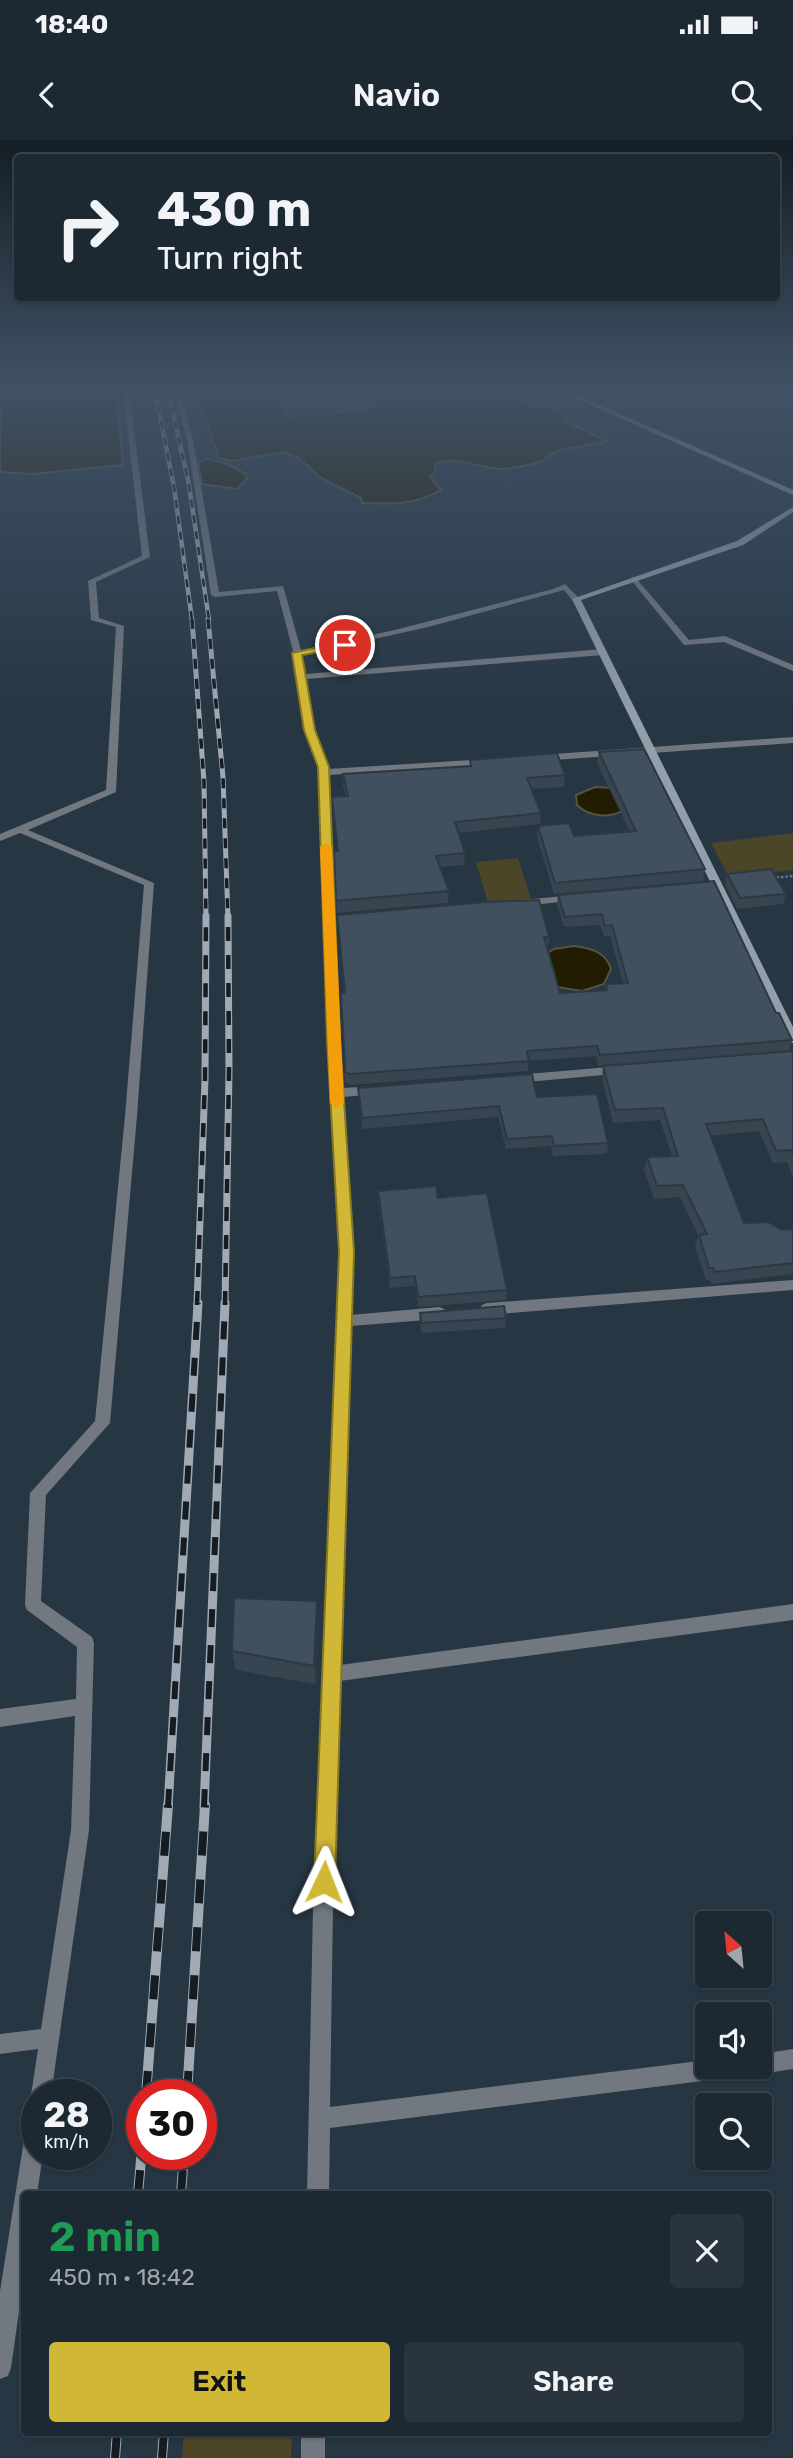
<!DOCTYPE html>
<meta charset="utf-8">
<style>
body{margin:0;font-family:Rubik,sans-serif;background:#29343e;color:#f1f3f6;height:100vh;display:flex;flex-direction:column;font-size:26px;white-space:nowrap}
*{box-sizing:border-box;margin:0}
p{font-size:23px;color:#a0a6ac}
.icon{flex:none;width:38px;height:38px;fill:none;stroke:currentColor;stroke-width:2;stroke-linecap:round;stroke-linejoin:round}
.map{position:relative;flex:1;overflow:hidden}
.sheet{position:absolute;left:21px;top:2051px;width:751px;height:245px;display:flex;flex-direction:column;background:#1c2832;border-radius:7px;box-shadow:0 2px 5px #0004,0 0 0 2px #3a444d}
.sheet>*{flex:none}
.hud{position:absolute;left:14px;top:14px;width:766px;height:147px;border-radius:7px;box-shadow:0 2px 5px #0004,0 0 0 2px #3a444d;background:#1c2832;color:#f1f3f6;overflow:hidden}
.needle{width:46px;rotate:333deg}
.fabs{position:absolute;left:695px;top:1771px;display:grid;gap:14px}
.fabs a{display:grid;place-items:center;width:77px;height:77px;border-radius:7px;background:#1c2832;box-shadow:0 2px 5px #0004,0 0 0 2px #3a444d;font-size:35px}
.speed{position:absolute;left:21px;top:1939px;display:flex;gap:14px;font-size:35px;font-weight:700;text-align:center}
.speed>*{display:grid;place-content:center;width:91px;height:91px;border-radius:50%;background:#1c2832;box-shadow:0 2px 5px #0004,0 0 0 2px #3a444d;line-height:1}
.speed small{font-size:18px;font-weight:400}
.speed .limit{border:10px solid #d22;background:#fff;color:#111}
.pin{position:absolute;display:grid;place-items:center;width:60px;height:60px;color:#fff;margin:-30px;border:4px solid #fff;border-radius:50%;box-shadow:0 2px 7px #0007}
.me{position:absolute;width:77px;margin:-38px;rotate:2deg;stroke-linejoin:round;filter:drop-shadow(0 0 5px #0008)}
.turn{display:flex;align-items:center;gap:24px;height:147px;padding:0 28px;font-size:32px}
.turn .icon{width:91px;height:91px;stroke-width:2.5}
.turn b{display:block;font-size:49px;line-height:60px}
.round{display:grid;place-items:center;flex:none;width:74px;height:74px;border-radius:7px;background:#29343e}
.head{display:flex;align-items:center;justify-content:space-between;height:119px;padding:0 28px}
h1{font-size:42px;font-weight:600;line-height:52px;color:#1e9e55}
.primary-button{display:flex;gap:14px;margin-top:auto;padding:14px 28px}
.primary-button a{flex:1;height:80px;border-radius:7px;background:#d0b836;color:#111;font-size:28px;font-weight:600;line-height:80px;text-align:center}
.primary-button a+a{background:#29343e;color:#f1f3f6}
.status{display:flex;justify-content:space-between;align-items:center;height:49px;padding:0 35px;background:#1c2832;direction:ltr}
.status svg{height:19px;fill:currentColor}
header{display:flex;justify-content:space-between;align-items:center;height:91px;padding:0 28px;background:#1c2832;font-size:32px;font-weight:600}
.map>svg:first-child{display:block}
.green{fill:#4c4629}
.water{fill:#221c00;stroke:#565444;stroke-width:2}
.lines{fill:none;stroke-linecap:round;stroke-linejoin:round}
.path{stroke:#687581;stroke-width:2.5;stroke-dasharray:2.5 2;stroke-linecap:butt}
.street{fill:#71787f;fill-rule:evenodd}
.secondary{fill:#929faa;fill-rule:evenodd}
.rail-far4-casing{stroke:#9faab4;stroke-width:4.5}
.rail-far3-casing{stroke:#9faab4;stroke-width:5}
.rail-far2-casing{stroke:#9faab4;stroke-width:7}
.rail-far1-casing{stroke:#9faab4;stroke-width:9}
.rail-casing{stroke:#9faab4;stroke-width:10}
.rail-far4{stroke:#151c22;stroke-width:2.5;stroke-dasharray:8;stroke-linecap:butt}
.rail-far3{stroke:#151c22;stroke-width:3.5;stroke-dasharray:10;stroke-linecap:butt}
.rail-far2{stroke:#151c22;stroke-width:4.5;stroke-dasharray:14;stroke-linecap:butt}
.rail-far1{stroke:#151c22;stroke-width:6;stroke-dasharray:18;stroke-linecap:butt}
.rail{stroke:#151c22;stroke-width:8;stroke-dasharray:24;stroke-linecap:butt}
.wall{fill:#374551}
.shaded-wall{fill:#2d3842}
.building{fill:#40505e;stroke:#2d3842;stroke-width:2}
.route{fill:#d0b836;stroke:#877823;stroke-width:2}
.slow{fill:#f59e0b}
</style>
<div class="status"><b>18:40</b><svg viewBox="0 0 49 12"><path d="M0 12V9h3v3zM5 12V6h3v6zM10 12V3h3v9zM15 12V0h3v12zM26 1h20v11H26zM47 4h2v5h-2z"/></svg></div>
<header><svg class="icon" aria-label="back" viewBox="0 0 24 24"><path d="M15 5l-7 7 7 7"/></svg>Navio<svg class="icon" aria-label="search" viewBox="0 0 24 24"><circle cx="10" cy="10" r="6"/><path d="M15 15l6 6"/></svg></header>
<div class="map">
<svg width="793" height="2318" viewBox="0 0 793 2318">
<rect width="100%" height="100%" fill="#263643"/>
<path class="green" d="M 793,693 L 793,730 L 729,737 L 711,703 Z
M 518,718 L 532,762 L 489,766 L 476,722 Z
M 184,2293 L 292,2293 L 291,2318 L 182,2318 Z"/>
<path class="water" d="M 22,250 L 116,250 L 123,325 L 32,334 L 0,332 L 0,257 Z
M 266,250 L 281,263 L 288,276 L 324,275 L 369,267 L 387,257 L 408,251 L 482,251 L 534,257 L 523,262 L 530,265 L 544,264 L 565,274 L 565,281 L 607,301 C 589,306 572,306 554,312 C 548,314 547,318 542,321 C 536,324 511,328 505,329 C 481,330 460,315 436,323 L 435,332 L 430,337 L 441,350 C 416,365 391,364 362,363 L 361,358 L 321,338 L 299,318 L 284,312 L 232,321 L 219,318 L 195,250 Z
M 209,319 L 227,324 L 246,334 L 247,339 L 237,349 L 202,344 L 198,322 Z
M 595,647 L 612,648 L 625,669 C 611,679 589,677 577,665 L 576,655 Z
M 574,806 C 591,808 606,812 611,829 L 604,844 L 582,851 L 557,847 L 546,814 L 554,809 Z"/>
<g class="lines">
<path class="path" d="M 772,738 L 793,736"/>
<path class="street" d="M 123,250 L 129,250 L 150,417 L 96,442 L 99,478 L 124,486 L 116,652 L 28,690 L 154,743 L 137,976 L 110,1283 L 46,1355 L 41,1461 L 92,1497 L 94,1503 L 89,1690 L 51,1955 L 37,1955 L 37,1964 L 34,1962 L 31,1955 L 38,1909 L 0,1914 L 0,1894 L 41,1889 L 71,1690 L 75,1576 L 0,1587 L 0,1569 L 76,1559 L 77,1507 L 27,1470 L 25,1465 L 30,1353 L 95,1281 L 125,976 L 144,745 L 20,693 L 0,701 L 0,694 L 106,650 L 116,487 L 91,480 L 88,441 L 142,416 Z
M 173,250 L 179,250 L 193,299 L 219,452 L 283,446 L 301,510 L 395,490 L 553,449 L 565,444 L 580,459 L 573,461 L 564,450 L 428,487 L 302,515 L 306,534 L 603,509 L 607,512 L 603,515 L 307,539 L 315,590 L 328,629 L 488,619 L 493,622 L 488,625 L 328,635 L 343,948 L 377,946 L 383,950 L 377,954 L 343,957 L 353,1113 L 351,1175 L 439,1167 L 444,1169 L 446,1173 L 444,1177 L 439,1179 L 351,1186 L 340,1525 L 793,1464 L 793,1480 L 340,1541 L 333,1768 L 330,1967 L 707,1920 L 707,1927 L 744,1927 L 741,1934 L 734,1937 L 330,1988 L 329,2054 L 307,2054 L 313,1768 L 339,1113 L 328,900 L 318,627 L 305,590 L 296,522 L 277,451 L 215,457 L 211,455 L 187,299 Z
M 635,437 L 689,500 L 725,496 L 793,525 L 793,531 L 724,502 L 684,505 L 632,441 L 632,437 Z
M 793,597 L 793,603 L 540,621 L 535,618 L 540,615 Z
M 575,755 L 580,758 L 579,760 L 522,766 L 517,763 L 522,760 Z
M 621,926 L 625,927 L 627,930 L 625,933 L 516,943 L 510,939 L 516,935 Z
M 793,1140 L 793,1150 L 487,1175 L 482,1173 L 480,1169 L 482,1165 L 487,1163 Z
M 793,1909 L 793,1929 L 760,1934 L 753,1931 L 751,1927 L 760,1927 L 760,1914 Z
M 37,1971 L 37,2014 L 43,2014 L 37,2054 L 24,2054 L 24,2136 L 11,2228 L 8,2236 L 0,2239 L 0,2151 L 27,1981 L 30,1974 Z
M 301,2292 L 325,2292 L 325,2318 L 301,2318 Z"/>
<path class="secondary" d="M 557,250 L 566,250 L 793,350 L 793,355 Z
M 793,367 L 793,372 L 743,405 L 581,460 L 793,887 L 793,903 L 787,899 L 572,459 L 737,401 Z"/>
<g class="rail-far4-casing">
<path id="rail-far4" d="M 155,250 L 174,347 L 192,480
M 168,250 L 189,345 L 209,480"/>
</g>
<g class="rail-far3-casing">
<path id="rail-far3" d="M 192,479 L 204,642 L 206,778
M 208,479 L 223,637 L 228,778"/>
</g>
<g class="rail-far2-casing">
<path id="rail-far2" d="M 197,1165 L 205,939 L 206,776
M 225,1165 L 229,931 L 228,776"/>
</g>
<g class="rail-far1-casing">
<path id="rail-far1" d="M 168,1667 L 198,1163
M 204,1667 L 225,1163"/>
</g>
<g class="rail-casing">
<path id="rail" d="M 146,1955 L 168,1665
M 187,1955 L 205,1665
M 138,2054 L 142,2009
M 181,2054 L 184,2014
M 115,2318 L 117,2292
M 162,2318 L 164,2292"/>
</g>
<use href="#rail-far4" class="rail-far4"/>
<use href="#rail-far3" class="rail-far3"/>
<use href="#rail-far2" class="rail-far2"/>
<use href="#rail-far1" class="rail-far1"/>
<use href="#rail" class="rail"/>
</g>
<path class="wall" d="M 599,612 L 705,729 L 703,741 L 554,754 L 537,697 L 538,686 L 574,696 L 630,692 L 597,623 Z
M 470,620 L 565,635 L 564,647 L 531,649 L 541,673 L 540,684 L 459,693 L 465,713 L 464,725 L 440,727 L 449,751 L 448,763 L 337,773 L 334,711 L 337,711 L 332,657 L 346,656 L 343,646 L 343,634 L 470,626 Z
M 727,734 L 786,754 L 783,764 L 737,769 L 725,744 Z
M 714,741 L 776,873 L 792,900 L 789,911 L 598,926 L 596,916 L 529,921 L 528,931 L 350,945 L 345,942 L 341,853 L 344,852 L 337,775 L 549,797 L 548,807 L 547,807 L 560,853 L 605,850 L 606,844 L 623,843 L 610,796 L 604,796 L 600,785 L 564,787 L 557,765 L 558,755 Z
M 793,911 L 793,1037 L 787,1022 L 773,1023 L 759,991 L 710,996 L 744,1083 L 782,1090 L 793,1089 L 793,1134 L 711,1144 L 710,1140 L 706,1140 L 695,1107 L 698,1095 L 680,1057 L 654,1059 L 644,1030 L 647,1017 L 672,1016 L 660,980 L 613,983 L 602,939 L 603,926 Z
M 358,948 L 537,957 L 608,1003 L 607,1014 L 553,1016 L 551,1006 L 506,1009 L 498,977 L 362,989 Z
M 378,1051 L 438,1058 L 507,1150 L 506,1160 L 418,1167 L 415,1146 L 390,1148 L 378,1061 Z
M 420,1173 L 506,1178 L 505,1188 L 421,1193 Z
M 319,1481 L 316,1544 L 236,1530 L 232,1511 Z"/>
<path class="shaded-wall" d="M 317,1461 L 319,1481 L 316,1544 L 314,1526 Z"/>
<path class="building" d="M 644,609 L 705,729 L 555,743 L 538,686 L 569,683 L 574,696 L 636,691 L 599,612 Z
M 557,613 L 565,635 L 527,638 L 541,673 L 455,682 L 465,713 L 436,716 L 449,751 L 336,761 L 334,711 L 338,711 L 332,657 L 348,656 L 343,634 L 471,626 L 470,620 Z
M 771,729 L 786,754 L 740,758 L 727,734 Z
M 714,741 L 776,873 L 779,873 L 792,900 L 600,915 L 597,906 L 527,911 L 529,921 L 350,934 L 345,932 L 341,853 L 345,852 L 337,775 L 485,762 L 539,760 L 549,797 L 544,797 L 560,853 L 607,850 L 606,844 L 628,843 L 612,785 L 605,786 L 602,774 L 565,777 L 558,755 Z
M 793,911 L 793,1015 L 791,1010 L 776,1011 L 763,979 L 706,984 L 744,1083 L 768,1082 L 782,1090 L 793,1089 L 793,1123 L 715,1132 L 713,1128 L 709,1128 L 699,1095 L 707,1094 L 683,1045 L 657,1046 L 647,1017 L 678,1016 L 663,968 L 615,970 L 603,926 Z
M 532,934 L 537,957 L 597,954 L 608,1003 L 554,1006 L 552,996 L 507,999 L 499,966 L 362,978 L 358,948 Z
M 436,1046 L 438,1058 L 487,1053 L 507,1150 L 418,1157 L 415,1136 L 390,1138 L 378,1051 Z
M 504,1166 L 506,1178 L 421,1183 L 420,1173 Z
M 234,1458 L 317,1461 L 314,1526 L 232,1511 Z"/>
<linearGradient id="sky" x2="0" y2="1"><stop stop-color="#151e25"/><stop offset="0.43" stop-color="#415266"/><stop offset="1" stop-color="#415266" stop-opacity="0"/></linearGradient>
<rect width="793" height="575" fill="url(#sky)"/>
<path class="route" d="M 345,502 L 348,502 L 348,507 L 302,515 L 315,590 L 329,627 L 340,900 L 354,1112 L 335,1742 L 332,1749 L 324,1753 L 317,1749 L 314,1742 L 339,1112 L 327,900 L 318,627 L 304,590 L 292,513 Z"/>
<path class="slow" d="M 326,703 L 332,707 L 344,963 L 337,968 L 330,963 L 320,707 Z"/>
</svg>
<div class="fabs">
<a><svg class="needle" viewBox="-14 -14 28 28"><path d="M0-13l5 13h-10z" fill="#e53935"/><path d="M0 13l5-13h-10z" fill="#a0a6ac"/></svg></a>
<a><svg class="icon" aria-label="sound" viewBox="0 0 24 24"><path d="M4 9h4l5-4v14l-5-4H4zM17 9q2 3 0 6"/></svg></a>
<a><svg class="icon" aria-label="search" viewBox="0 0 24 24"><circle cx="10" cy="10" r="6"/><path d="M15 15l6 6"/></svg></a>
</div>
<div class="speed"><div>28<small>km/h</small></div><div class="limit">30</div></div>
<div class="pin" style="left:345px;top:505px;background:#d93025"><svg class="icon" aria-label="arrive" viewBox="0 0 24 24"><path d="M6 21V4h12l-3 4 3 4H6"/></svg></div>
<svg class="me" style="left:324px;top:1742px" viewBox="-20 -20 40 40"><path d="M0-17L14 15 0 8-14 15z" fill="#d0b836" stroke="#fff" stroke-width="4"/></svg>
<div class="hud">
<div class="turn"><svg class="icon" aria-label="right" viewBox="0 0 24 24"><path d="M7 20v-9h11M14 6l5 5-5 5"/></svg><div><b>430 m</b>Turn right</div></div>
</div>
<section class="sheet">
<div class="head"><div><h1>2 min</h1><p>450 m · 18:42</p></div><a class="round"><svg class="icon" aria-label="close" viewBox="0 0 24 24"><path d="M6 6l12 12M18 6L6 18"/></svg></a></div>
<div class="primary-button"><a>Exit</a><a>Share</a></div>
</section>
</div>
